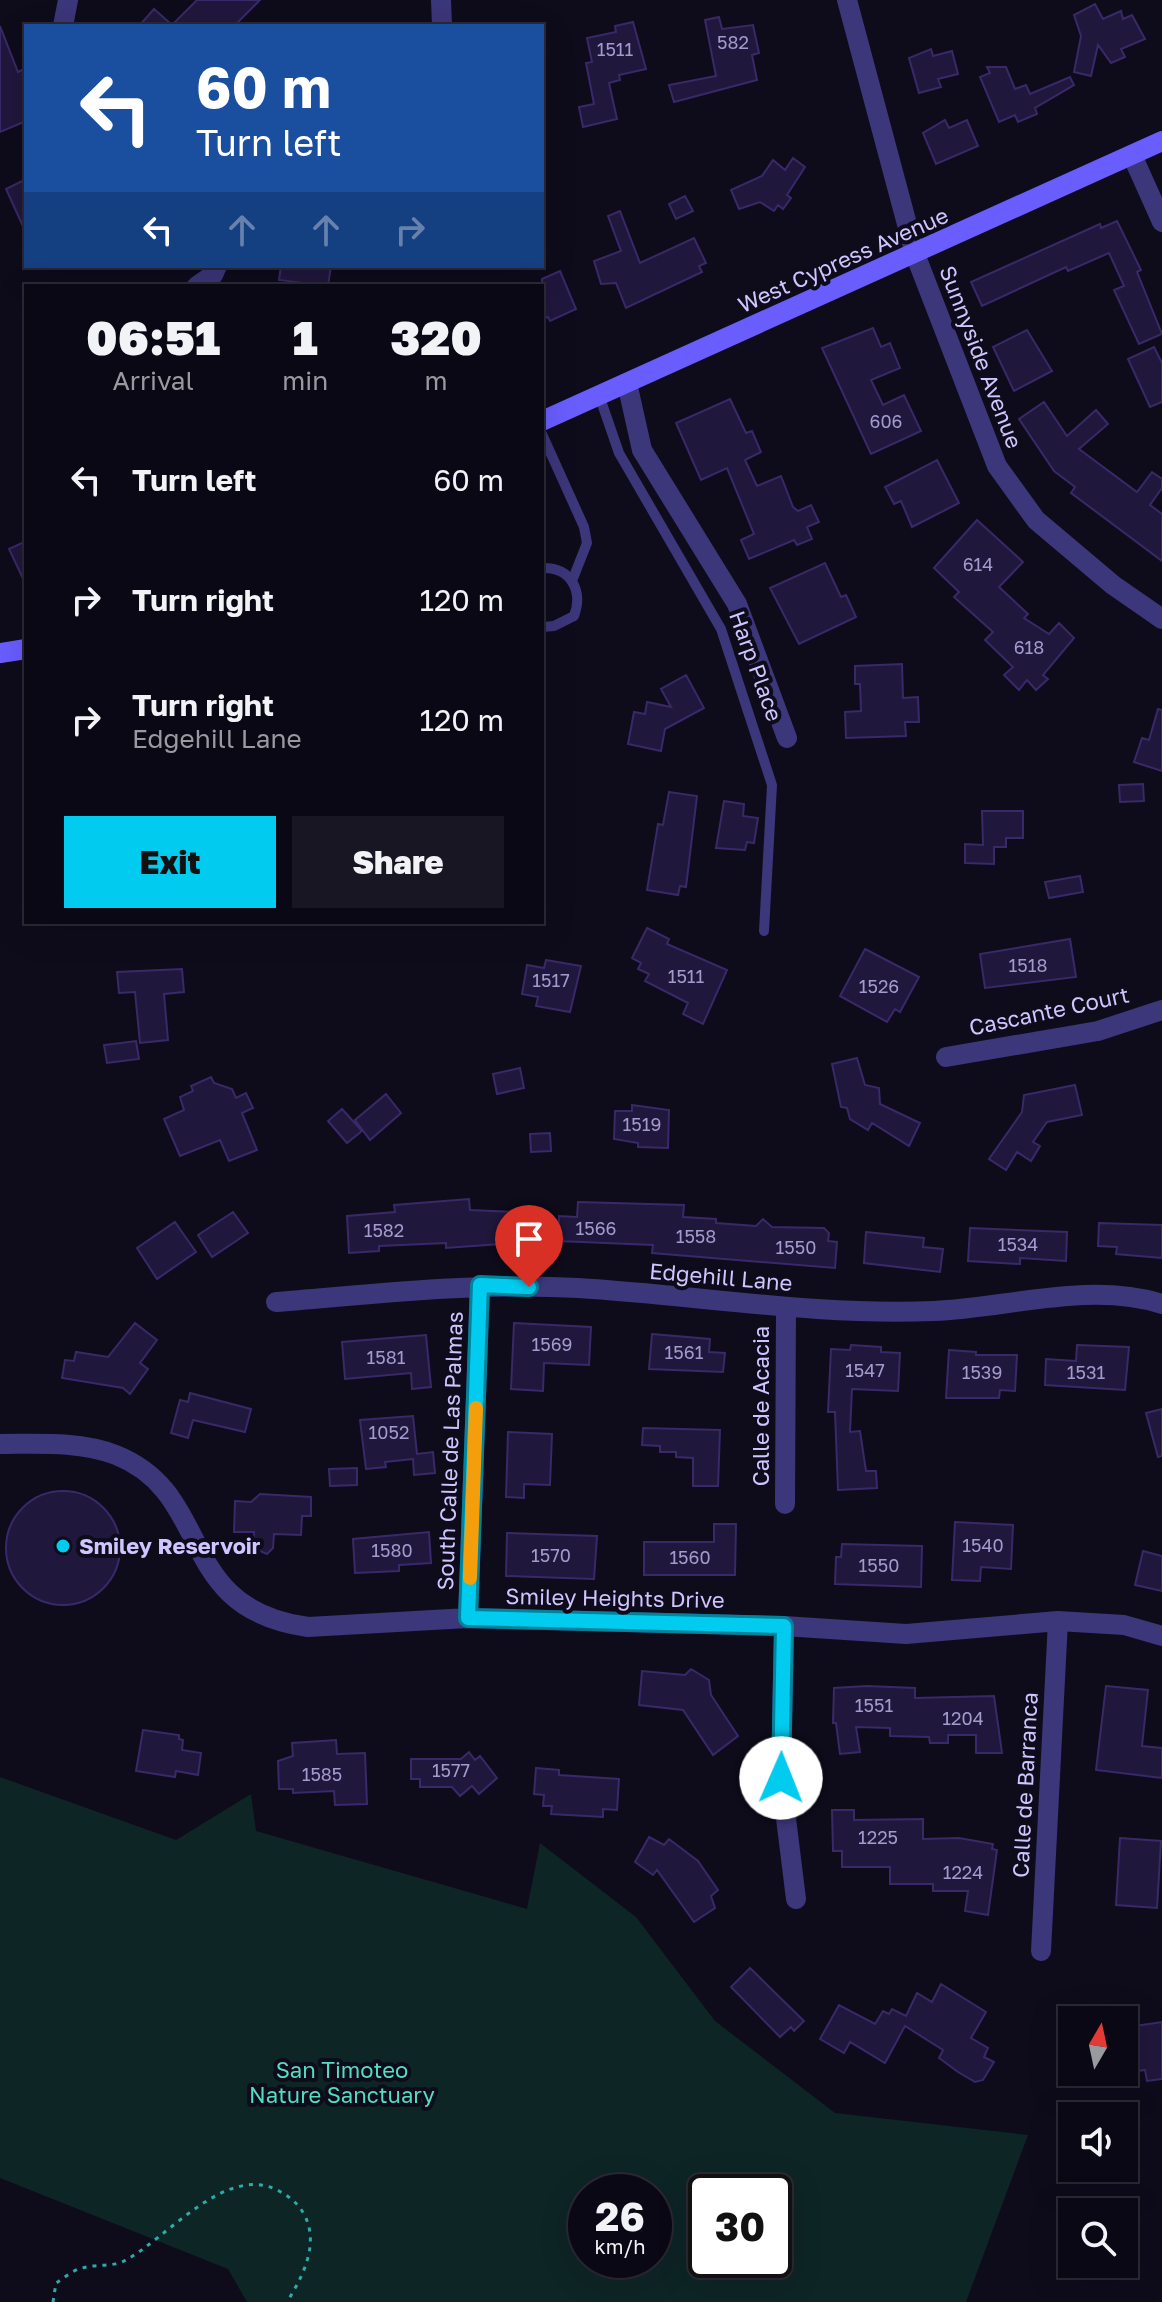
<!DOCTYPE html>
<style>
body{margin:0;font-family:"Golos Text",sans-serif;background:#181622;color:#f1f3f6;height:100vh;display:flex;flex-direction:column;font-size:30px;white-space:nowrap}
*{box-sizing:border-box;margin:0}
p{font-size:26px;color:#999aa0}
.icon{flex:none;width:44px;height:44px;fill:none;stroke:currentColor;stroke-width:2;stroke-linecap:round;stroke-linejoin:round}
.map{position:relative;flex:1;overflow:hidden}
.details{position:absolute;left:24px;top:284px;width:520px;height:640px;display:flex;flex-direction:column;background:#0a0814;border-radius:0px;box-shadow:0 8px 32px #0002,0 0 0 2px #2a2934}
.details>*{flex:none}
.banner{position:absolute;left:24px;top:24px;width:520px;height:244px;border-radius:0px;box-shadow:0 8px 32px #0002,0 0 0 2px #2a2934;background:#1a4fa0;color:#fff;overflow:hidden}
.needle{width:52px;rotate:9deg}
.tools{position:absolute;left:1058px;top:2006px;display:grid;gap:16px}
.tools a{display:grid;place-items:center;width:80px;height:80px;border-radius:0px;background:#0a0814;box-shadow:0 8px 32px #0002,0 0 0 2px #2a2934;font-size:40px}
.speed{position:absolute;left:568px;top:2174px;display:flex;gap:16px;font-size:40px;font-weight:700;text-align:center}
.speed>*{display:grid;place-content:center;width:104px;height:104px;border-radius:50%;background:#0a0814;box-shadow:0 8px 32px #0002,0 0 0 2px #2a2934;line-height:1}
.speed small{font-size:20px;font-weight:400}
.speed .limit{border:4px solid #111;border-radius:12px;background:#fff;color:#111}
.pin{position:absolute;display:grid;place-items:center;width:68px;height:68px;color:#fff;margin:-82px -34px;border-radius:50% 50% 50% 0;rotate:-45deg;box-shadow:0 0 8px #0007}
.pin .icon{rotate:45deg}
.me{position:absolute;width:88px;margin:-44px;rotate:1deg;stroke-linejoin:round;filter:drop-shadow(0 0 6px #0008)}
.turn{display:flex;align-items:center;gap:28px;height:168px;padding:0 40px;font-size:36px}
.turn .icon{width:104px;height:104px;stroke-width:2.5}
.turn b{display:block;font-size:56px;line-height:68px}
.lanes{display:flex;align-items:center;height:76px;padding:0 40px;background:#0003;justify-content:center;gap:40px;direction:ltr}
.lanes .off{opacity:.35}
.eta{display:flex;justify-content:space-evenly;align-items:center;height:136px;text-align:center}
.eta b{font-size:48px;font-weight:800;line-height:56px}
.primary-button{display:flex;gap:16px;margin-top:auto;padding:16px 40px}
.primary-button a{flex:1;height:92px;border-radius:0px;background:#01cbef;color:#111;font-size:32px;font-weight:800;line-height:92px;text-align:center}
.primary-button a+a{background:#181622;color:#f1f3f6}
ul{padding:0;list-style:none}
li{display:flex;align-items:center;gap:24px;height:120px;padding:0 40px}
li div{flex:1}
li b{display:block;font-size:30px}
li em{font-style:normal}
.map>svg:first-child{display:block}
.green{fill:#0e2525;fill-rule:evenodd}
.building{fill:#20173c;stroke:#392968;stroke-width:2}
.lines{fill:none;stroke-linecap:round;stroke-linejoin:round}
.path{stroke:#2cabaa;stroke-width:3;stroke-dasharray:4 6;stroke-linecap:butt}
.lane{stroke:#3c367a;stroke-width:10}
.street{stroke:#3c367a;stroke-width:20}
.secondary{stroke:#695dfe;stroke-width:20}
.route-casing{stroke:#01849b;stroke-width:20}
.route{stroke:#01cbef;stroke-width:14}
.slow{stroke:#f59e0b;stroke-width:14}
.poi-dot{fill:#01cbef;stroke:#0e0b1b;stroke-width:3}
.labels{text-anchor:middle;stroke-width:8;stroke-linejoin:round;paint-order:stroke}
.number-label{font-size:18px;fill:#a39ace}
.street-label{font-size:22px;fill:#cfc5ff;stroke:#0e0b1b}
.poi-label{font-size:22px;font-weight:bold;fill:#cfc5ff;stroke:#0e0b1b;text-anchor:start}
.park-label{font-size:22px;fill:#53ddc1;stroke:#0e0b1b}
</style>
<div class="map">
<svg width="1162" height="2302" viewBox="0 0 1162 2302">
<rect width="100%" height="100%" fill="#0e0b1b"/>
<path class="green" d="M 0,1777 L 176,1840 L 251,1794 L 256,1831 L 527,1909 L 540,1843 L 636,1917 L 715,2021 L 835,2113 L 1028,2135 L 966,2302 L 247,2302 L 228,2269 L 0,2178 ZM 586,2192 L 654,2192 L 654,2260 L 586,2260 ZM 706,2192 L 774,2192 L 774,2260 L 706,2260 Z"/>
<path class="building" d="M 197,0 L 260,0 L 234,26 L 139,26 L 154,9 L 172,25 Z
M 1095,4 L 1103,19 L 1121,11 L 1123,19 L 1132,15 L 1145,39 L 1121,49 L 1125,57 L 1111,63 L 1098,45 L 1091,76 L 1074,72 L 1081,36 L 1074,15 Z
M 719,17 L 722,29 L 753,25 L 759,53 L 752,55 L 757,80 L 674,102 L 669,85 L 716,76 L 705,20 Z
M 633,22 L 646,69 L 619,75 L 620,80 L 609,83 L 617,119 L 583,127 L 579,107 L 594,104 L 586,63 L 592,62 L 587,38 L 616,32 L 615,26 Z
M 0,26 L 18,72 L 26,68 L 26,121 L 0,132 Z
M 931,49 L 933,56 L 952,51 L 958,74 L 938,79 L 941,87 L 919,93 L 909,58 Z
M 987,67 L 1006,67 L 1015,89 L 1026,85 L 1030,94 L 1070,77 L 1074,85 L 1035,108 L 1037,114 L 1018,122 L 1015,115 L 999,122 L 980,77 L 990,73 Z
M 945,120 L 949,128 L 967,120 L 978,146 L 936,164 L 923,133 Z
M 793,158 L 805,167 L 787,195 L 791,198 L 783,209 L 778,205 L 774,211 L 760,202 L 739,209 L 731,190 L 762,176 L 773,160 L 785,170 Z
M 26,179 L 26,233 L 6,189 Z
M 685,196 L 693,211 L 676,219 L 669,204 Z
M 620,211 L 640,263 L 694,238 L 706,263 L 699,266 L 702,272 L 626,308 L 616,283 L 601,284 L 594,261 L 621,251 L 608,216 Z
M 1117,221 L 1141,270 L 1137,272 L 1162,334 L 1139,344 L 1114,290 L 1124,286 L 1109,253 L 1068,271 L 1066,267 L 982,306 L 971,282 L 1100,224 L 1101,228 Z
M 281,266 L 331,266 L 328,286 L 279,280 Z
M 560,271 L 576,309 L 550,321 L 548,317 L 542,319 L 542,279 Z
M 873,328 L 881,347 L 890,343 L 900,368 L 871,380 L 883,405 L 904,395 L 921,431 L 871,454 L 822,348 Z
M 1027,330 L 1052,371 L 1014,391 L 993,347 Z
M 1154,347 L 1162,363 L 1162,402 L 1150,407 L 1128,359 Z
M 730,399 L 746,433 L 752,431 L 761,452 L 745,460 L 757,486 L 781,476 L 793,507 L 798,511 L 811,505 L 819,522 L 807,527 L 812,539 L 797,545 L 794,540 L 749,559 L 741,540 L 754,534 L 727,468 L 701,480 L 676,423 Z
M 1044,402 L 1067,436 L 1096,410 L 1108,424 L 1079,449 L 1137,492 L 1152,472 L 1162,479 L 1162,488 L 1150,505 L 1162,514 L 1162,561 L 1071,493 L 1075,487 L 1054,471 L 1019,419 Z
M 937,460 L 959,503 L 912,527 L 901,501 L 894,504 L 885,487 Z
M 977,520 L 1023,562 L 999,587 L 1028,614 L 1024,618 L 1049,634 L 1059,623 L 1074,638 L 1043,675 L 1048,679 L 1036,690 L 1027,680 L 1019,690 L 1004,675 L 1013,667 L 985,640 L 993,632 L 954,597 L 959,592 L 934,568 Z
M 26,541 L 26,585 L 9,549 Z
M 825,563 L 841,597 L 846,595 L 856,617 L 799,644 L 770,588 Z
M 902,664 L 903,698 L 918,697 L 919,722 L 905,722 L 906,736 L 846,738 L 845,712 L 861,711 L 860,684 L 855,684 L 855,666 Z
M 686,675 L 704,708 L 665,729 L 661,751 L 628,744 L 634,712 L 645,714 L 647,702 L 671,707 L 661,689 Z
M 1158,709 L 1162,710 L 1162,771 L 1134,762 L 1142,738 L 1149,740 Z
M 1143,784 L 1144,801 L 1120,802 L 1119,785 Z
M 669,792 L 697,796 L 686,887 L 680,886 L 678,895 L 647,890 L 658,824 L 663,825 Z
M 724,801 L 744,804 L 743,816 L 758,818 L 754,843 L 747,842 L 745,850 L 716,848 Z
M 982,811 L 1023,811 L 1023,838 L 1006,838 L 1006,847 L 994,847 L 994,864 L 965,863 L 965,844 L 983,845 Z
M 1080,876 L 1083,892 L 1049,898 L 1045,882 Z
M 647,928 L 669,939 L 667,944 L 727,970 L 703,1024 L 683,1014 L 688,1003 L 645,981 L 649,974 L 638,969 L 641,963 L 632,958 Z
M 1070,939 L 1076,977 L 985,988 L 980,954 Z
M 865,949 L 919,977 L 900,1012 L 895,1009 L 887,1022 L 840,996 Z
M 546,960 L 581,966 L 570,1012 L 536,1006 L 538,997 L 522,994 L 527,965 L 544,968 Z
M 182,969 L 184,992 L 164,994 L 168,1040 L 140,1043 L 135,992 L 119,993 L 117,972 Z
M 136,1041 L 139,1059 L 107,1063 L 104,1045 Z
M 857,1058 L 865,1085 L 879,1088 L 880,1104 L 920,1123 L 909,1146 L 872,1123 L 868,1130 L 850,1119 L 847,1108 L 841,1107 L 832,1064 Z
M 520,1068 L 524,1088 L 497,1094 L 493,1074 Z
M 211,1077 L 214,1083 L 232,1089 L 236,1098 L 246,1093 L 253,1108 L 242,1113 L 257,1150 L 229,1161 L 220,1140 L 180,1156 L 164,1119 L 184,1110 L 180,1097 L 193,1091 L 191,1086 Z
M 1075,1085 L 1082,1115 L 1047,1122 L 1033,1142 L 1040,1146 L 1031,1161 L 1017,1152 L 1006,1170 L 989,1159 L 1022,1112 L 1024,1095 Z
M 386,1094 L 401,1113 L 370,1140 L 355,1120 Z
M 632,1105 L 669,1110 L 668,1148 L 638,1147 L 638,1143 L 614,1139 L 615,1111 L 632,1111 Z
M 342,1109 L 362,1131 L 347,1143 L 328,1121 Z
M 550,1133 L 551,1151 L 531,1152 L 530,1134 Z
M 469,1199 L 470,1210 L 519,1212 L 521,1236 L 500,1237 L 500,1244 L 446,1248 L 446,1243 L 379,1246 L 379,1251 L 349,1253 L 347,1216 L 395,1212 L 394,1205 Z
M 578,1202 L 684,1205 L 683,1217 L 716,1219 L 716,1223 L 756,1226 L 763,1219 L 772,1227 L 824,1228 L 829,1233 L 828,1241 L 837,1242 L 835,1268 L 652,1253 L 653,1245 L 558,1241 L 559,1216 L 577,1217 Z
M 233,1212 L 248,1233 L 212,1257 L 198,1235 Z
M 175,1222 L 196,1252 L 157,1279 L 137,1248 Z
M 1099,1223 L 1162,1225 L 1162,1258 L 1116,1254 L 1117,1247 L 1098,1246 Z
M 970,1228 L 1067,1232 L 1066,1261 L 1020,1258 L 1020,1264 L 968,1261 Z
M 866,1232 L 924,1238 L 923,1247 L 943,1249 L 940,1272 L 864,1263 Z
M 135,1323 L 157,1340 L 140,1363 L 148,1369 L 130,1394 L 123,1388 L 62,1378 L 65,1360 L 74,1361 L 76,1352 L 108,1357 Z
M 514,1323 L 591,1327 L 589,1365 L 544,1363 L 543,1391 L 511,1389 Z
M 652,1334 L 710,1339 L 709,1352 L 725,1353 L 723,1372 L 649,1369 Z
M 426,1335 L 431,1387 L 412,1389 L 411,1373 L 345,1379 L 342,1342 Z
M 851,1345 L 881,1347 L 881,1352 L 900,1353 L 898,1391 L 852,1389 L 850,1432 L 860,1431 L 866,1471 L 876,1471 L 877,1488 L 838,1490 L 835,1412 L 828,1412 L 831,1349 L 850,1350 Z
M 1077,1345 L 1129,1347 L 1125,1390 L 1045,1385 L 1046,1359 L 1076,1361 Z
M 949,1350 L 976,1352 L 976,1355 L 1017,1355 L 1015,1391 L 1000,1390 L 999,1398 L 946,1398 Z
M 190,1393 L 251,1409 L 245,1432 L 193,1420 L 188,1438 L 171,1433 L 180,1400 L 188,1402 Z
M 1162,1409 L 1162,1456 L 1158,1457 L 1146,1413 Z
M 413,1416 L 417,1454 L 433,1452 L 435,1473 L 414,1475 L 413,1459 L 385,1462 L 386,1467 L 366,1469 L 360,1420 Z
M 643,1428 L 720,1430 L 718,1486 L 693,1486 L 693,1458 L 676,1457 L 676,1452 L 660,1452 L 660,1446 L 642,1445 Z
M 508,1432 L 552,1434 L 550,1485 L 524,1484 L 524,1498 L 506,1497 Z
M 357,1468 L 357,1485 L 330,1486 L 329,1469 Z
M6 1548a57 57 0 1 1 114 0a57 57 0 1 1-114 0Z
M 260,1494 L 311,1497 L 311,1516 L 302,1516 L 301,1535 L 274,1534 L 273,1548 L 267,1554 L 253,1548 L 254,1532 L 234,1532 L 235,1501 L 251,1502 Z
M 955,1522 L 1013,1525 L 1011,1569 L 981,1567 L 980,1581 L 952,1580 Z
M 714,1524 L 736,1524 L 735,1575 L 644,1575 L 644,1542 L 714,1542 Z
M 429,1532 L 431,1563 L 399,1565 L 399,1571 L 355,1573 L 353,1539 Z
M 507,1533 L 597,1536 L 594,1579 L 506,1576 Z
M 842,1544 L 922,1546 L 921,1587 L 835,1584 L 836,1557 L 841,1557 Z
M 1143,1551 L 1162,1556 L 1162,1591 L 1135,1585 Z
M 691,1669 L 709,1680 L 711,1695 L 738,1736 L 713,1755 L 683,1710 L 639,1705 L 642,1671 L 685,1675 Z
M 867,1686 L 915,1688 L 915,1698 L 994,1696 L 1002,1753 L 976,1753 L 976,1735 L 948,1735 L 948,1743 L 930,1743 L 929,1737 L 890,1736 L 890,1728 L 856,1727 L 860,1752 L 840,1754 L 836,1723 L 833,1723 L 834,1688 Z
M 1106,1686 L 1148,1690 L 1142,1746 L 1162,1748 L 1162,1778 L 1096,1770 Z
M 143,1730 L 179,1735 L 179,1739 L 183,1740 L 182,1750 L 201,1753 L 198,1775 L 176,1771 L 175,1777 L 136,1771 Z
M 336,1740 L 337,1754 L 365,1753 L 367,1804 L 335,1805 L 334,1791 L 293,1793 L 293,1789 L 279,1789 L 278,1761 L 293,1756 L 292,1743 Z
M 469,1752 L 475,1760 L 480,1756 L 497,1778 L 479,1794 L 472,1786 L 460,1796 L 452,1787 L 420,1787 L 420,1779 L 411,1779 L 411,1759 L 461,1759 Z
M 536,1768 L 559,1770 L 559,1775 L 619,1779 L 617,1810 L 603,1809 L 603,1817 L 551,1814 L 552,1806 L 543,1806 L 544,1795 L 534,1794 Z
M 832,1810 L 854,1810 L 854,1820 L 923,1819 L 923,1839 L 959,1838 L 993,1844 L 992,1849 L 997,1850 L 988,1915 L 965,1911 L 968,1891 L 933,1891 L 933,1884 L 890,1884 L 890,1867 L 842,1867 L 842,1851 L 833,1851 Z
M 649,1837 L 664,1845 L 669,1839 L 698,1861 L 718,1890 L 711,1896 L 715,1908 L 694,1922 L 657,1870 L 653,1875 L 635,1862 Z
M 1120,1838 L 1161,1841 L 1157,1908 L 1116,1905 Z
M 750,1968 L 804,2021 L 794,2031 L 791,2027 L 780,2037 L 731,1987 Z
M 941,1984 L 986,2012 L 971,2038 L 988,2048 L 984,2057 L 994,2062 L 983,2080 L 975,2082 L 958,2072 L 939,2058 L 943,2050 L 905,2026 L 885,2063 L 850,2042 L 844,2053 L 820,2039 L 839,2005 L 875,2024 L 883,2011 L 889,2014 L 892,2009 L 906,2016 L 917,1993 L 932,2002 Z
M 1162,2022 L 1162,2079 L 1147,2081 L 1145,2070 L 1124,2073 L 1124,2036 L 1129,2027 Z"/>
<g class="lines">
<path class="path" d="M 53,2302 L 56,2283 C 64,2278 73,2270 82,2268 C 96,2264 112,2267 124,2261 C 167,2239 226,2162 279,2191 C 290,2197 299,2204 305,2216 C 319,2245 303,2276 287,2302"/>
<path class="lane" d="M 599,395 L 619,453 L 721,629 L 772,785 L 764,931
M 542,434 L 584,527 L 587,543 L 572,581
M 542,568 C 572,567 583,592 574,616 L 554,626 L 542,627"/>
<path class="street" d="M 441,0 L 442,26
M 847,0 L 915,254 L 997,466 L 1036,520 L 1113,585 L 1162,619
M 63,26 L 68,0
M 1132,155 L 1162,222
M 197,286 L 213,275 L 217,266
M 627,383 L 642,450 L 737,604 L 787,738
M 946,1057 L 1098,1031 L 1162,1010
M 276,1302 C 376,1294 477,1282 578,1288 C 696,1295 814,1316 934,1311 C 1007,1308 1090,1281 1162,1304
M 0,1444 C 38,1444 79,1441 116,1455 C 216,1495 173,1608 308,1627 L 468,1618 L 784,1626 L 906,1634 L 1058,1621 L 1124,1625 L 1162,1636
M 785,1504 L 786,1308
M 468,1618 L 480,1285
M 784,1626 L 781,1778 L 796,1899
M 1041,1951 L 1058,1621"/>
<path class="secondary" d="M 542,421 L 1162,141
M 0,653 L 26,649"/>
</g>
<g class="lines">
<g class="route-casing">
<path id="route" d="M 529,1287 L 480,1285 L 468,1618 L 784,1626 L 781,1778"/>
</g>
<use href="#route" class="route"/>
<path class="slow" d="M 470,1578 L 476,1408"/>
</g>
<circle class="poi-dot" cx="63" cy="1546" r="8"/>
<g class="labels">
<g class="number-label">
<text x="733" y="49">582</text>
<text x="615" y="56">1511</text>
<text x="886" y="428">606</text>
<text x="978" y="571">614</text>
<text x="1029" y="654">618</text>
<text x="1028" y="972">1518</text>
<text x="686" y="983">1511</text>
<text x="551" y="987">1517</text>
<text x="879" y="993">1526</text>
<text x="642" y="1131">1519</text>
<text x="596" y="1235">1566</text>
<text x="384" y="1237">1582</text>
<text x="696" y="1243">1558</text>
<text x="1018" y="1251">1534</text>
<text x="796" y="1254">1550</text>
<text x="552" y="1351">1569</text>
<text x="684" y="1359">1561</text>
<text x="386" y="1364">1581</text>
<text x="865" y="1377">1547</text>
<text x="982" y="1379">1539</text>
<text x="1086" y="1379">1531</text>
<text x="389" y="1439">1052</text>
<text x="983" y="1552">1540</text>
<text x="392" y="1557">1580</text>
<text x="551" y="1562">1570</text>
<text x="690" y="1564">1560</text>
<text x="879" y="1572">1550</text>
<text x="874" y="1712">1551</text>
<text x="963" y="1725">1204</text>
<text x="451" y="1777">1577</text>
<text x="322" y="1781">1585</text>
<text x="878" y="1844">1225</text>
<text x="963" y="1879">1224</text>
</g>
<g class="street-label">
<text transform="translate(843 260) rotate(-24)" y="8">West Cypress Avenue</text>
<text transform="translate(981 357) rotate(69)" y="8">Sunnyside Avenue</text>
<text transform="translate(756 666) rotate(70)" y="8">Harp Place</text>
<text transform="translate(1049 1011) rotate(-12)" y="8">Cascante Court</text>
<text transform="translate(721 1277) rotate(5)" y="8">Edgehill Lane</text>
<text transform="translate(761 1406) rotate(-90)" y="8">Calle de Acacia</text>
<text transform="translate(450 1451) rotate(-88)" y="8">South Calle de Las Palmas</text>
<text transform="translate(615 1598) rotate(1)" y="8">Smiley Heights Drive</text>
<text transform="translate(1025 1785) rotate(-87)" y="8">Calle de Barranca</text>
</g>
<g class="poi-label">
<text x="79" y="1554">Smiley Reservoir</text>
</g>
<g class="park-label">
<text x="342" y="2078">San Timoteo<tspan x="342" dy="25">Nature Sanctuary</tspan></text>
</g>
</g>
</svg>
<div class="tools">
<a><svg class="needle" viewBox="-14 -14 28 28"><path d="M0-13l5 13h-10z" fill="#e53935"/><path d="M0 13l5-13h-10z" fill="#999aa0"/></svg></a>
<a><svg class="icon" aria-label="sound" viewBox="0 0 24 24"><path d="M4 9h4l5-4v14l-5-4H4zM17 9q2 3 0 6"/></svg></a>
<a><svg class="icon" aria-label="search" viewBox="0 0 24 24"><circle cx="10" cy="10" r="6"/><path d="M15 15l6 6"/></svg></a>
</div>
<div class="speed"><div>26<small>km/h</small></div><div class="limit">30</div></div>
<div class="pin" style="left:529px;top:1287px;background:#d93025"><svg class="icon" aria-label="arrive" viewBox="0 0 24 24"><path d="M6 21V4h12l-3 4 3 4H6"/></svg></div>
<svg class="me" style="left:781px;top:1778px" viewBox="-20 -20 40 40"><circle r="19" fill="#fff"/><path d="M0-13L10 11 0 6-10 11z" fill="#01cbef"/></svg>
<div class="banner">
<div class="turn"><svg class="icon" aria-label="left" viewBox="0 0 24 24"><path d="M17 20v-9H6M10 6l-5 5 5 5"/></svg><div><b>60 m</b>Turn left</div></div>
<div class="lanes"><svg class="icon" aria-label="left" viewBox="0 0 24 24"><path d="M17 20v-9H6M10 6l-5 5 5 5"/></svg><svg class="icon off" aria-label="ahead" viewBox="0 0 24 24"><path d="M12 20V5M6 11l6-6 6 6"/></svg><svg class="icon off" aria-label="ahead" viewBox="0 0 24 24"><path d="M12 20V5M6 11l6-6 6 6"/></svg><svg class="icon off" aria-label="right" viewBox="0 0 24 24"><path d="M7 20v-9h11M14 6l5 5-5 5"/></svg></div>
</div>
<section class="details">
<div class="eta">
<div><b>06:51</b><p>Arrival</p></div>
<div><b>1</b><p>min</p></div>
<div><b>320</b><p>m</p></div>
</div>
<ul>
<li><svg class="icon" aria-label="left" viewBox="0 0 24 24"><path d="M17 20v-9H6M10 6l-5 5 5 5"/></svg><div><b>Turn left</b></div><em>60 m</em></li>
<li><svg class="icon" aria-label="right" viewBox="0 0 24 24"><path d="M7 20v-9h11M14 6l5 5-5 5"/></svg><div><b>Turn right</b></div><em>120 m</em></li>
<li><svg class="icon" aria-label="right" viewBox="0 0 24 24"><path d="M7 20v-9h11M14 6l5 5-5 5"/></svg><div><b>Turn right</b><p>Edgehill Lane</p></div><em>120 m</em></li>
</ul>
<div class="primary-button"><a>Exit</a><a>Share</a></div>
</section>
</div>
